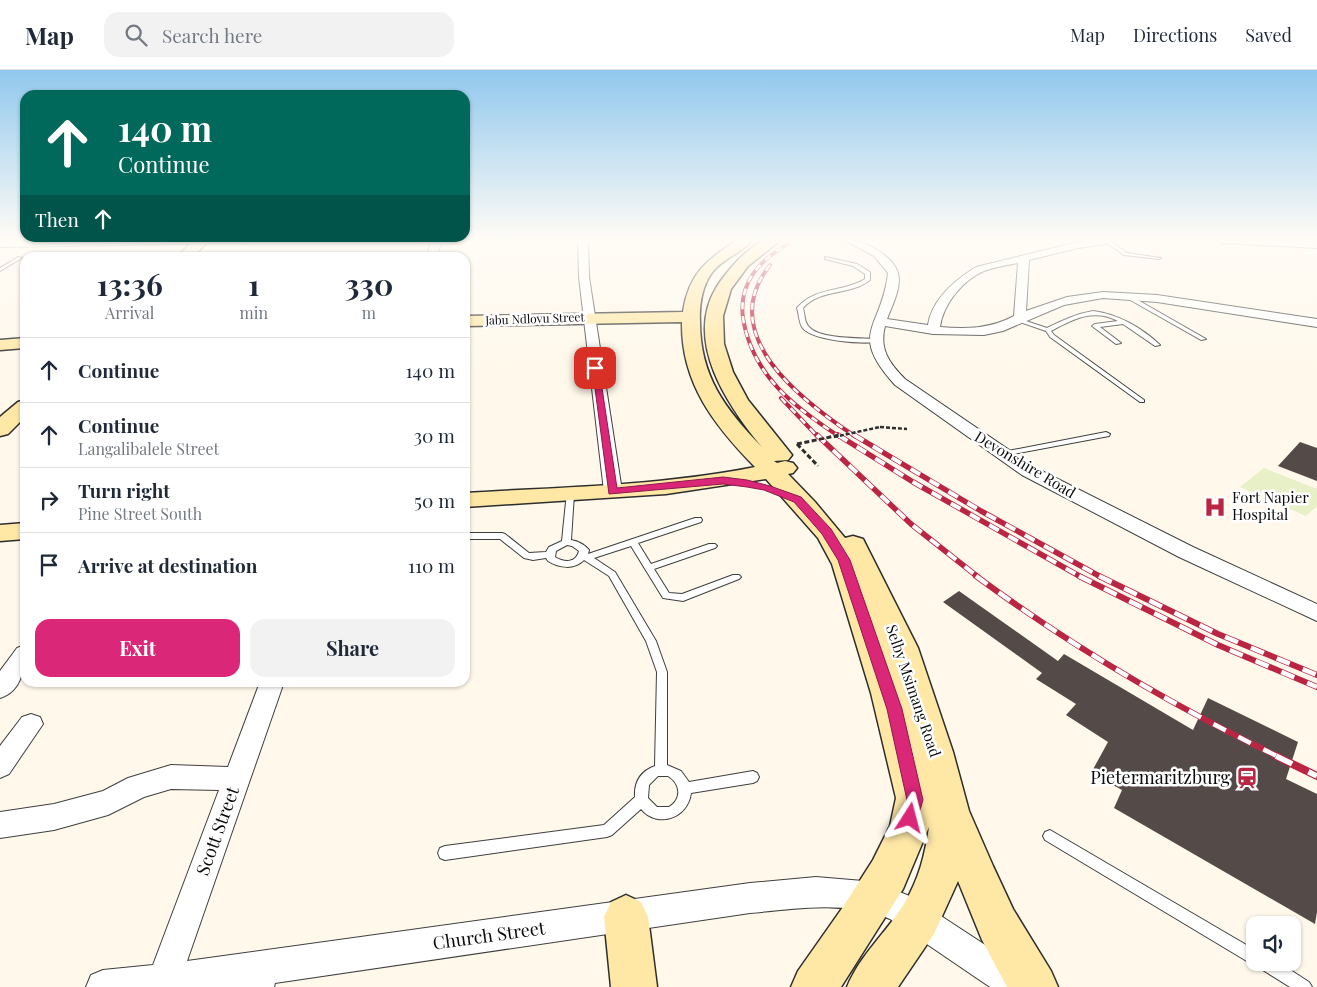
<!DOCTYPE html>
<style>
body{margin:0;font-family:"Playfair Display",serif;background:#f2f2f3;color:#1f2937;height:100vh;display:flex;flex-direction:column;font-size:19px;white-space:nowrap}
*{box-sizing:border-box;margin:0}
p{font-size:16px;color:#747a83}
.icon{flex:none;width:28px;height:28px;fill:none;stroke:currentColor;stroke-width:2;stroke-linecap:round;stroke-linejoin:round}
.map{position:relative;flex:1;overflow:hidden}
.side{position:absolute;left:20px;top:182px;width:450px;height:435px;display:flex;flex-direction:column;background:#fff;border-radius:15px;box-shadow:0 1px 4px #0004}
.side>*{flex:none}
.top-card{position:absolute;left:20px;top:20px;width:450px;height:152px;border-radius:15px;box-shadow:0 1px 4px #0004;background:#00695c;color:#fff;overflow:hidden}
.controls{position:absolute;left:1246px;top:846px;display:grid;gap:10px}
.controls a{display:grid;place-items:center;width:55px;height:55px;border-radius:10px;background:#fff;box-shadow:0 1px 4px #0004;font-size:25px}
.pin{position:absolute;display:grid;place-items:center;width:42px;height:42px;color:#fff;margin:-21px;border-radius:10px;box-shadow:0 2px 8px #0006}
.me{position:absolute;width:55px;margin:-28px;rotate:9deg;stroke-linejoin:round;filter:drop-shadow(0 0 4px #0008)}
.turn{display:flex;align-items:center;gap:18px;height:105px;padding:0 15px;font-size:22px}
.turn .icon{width:65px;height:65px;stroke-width:2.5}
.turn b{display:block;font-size:35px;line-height:42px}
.then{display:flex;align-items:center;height:48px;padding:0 15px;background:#0003;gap:10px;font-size:19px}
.eta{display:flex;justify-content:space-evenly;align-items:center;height:85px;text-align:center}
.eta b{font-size:30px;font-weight:700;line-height:35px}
.cta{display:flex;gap:10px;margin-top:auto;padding:10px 15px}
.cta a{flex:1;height:58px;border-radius:15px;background:#db2777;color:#fff;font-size:20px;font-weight:700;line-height:58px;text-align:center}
.cta a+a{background:#f2f2f3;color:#1f2937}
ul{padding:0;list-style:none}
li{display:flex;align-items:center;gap:15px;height:65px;padding:0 15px;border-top:1px solid #e0e1e3}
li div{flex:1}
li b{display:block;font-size:19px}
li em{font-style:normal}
header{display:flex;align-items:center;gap:30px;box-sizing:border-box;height:70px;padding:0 25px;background:#fff;border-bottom:1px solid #e0e1e3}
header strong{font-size:24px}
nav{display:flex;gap:28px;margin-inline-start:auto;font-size:18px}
.search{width:350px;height:45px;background:#f2f2f3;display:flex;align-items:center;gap:12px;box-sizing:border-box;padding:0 18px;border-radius:15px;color:#747a83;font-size:19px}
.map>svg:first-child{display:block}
.pitch{fill:#e8f0c7}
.building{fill:#544b48}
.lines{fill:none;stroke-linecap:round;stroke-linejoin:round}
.lane-casing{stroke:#3f3f3f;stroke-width:2}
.street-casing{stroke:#3f3f3f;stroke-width:2}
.secondary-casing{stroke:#2e2e2e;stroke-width:3}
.path-far1{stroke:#2e2e2e;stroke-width:2.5;stroke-dasharray:4 2;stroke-linecap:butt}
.path{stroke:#2e2e2e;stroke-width:3;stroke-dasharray:5 2.5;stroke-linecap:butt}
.lane{fill:#fff;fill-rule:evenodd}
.street{fill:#fff;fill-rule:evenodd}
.secondary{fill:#ffe7a6;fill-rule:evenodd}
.rail-far3-casing{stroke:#bb2544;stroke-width:4}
.rail-far2-casing{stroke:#bb2544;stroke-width:5.5}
.rail-far1-casing{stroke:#bb2544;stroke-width:6}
.rail-casing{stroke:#bb2544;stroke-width:8}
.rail-far3{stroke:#fff;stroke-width:2.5;stroke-dasharray:7;stroke-linecap:butt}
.rail-far2{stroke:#fff;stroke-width:4;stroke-dasharray:11;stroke-linecap:butt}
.rail-far1{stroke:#fff;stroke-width:4.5;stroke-dasharray:14;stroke-linecap:butt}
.rail{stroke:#fff;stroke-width:5.5;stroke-dasharray:18;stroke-linecap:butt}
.path-bridge-far1{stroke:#2e2e2e;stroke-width:2.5;stroke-dasharray:4 2;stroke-linecap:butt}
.path-bridge{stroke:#2e2e2e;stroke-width:3;stroke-dasharray:5 2.5;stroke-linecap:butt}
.route{fill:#db2777;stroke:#8e194d}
.labels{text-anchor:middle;stroke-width:5;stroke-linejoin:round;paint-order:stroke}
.far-street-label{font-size:12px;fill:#0c0c0c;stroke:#fff}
.street-label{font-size:15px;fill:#0c0c0c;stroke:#fff}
.poi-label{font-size:15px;fill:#0c0c0c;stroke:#fff;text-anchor:start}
.near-poi-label{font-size:18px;fill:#0c0c0c;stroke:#fff;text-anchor:end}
.near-street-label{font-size:18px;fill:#0c0c0c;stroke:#fff}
</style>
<header>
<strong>Map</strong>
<div class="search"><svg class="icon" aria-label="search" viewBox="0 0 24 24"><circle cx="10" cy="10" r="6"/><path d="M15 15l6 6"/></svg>Search here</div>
<nav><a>Map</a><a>Directions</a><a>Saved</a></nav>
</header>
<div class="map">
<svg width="1317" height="917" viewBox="0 0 1317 917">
<rect width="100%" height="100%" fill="#fff8eb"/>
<path class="pitch" d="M 1264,398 L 1317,419 L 1317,436 L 1306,446 L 1240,417 Z"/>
<path class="building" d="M 1300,372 L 1317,378 L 1317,411 L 1278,396 Z
M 959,521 L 1058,591 L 1064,584 L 1193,660 L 1208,628 L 1298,672 L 1286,709 L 1317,724 L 1317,842 L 1315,854 L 1114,738 L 1122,720 L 1091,703 L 1108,672 L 1066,645 L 1076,634 L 1036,609 L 1042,603 L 943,532 Z"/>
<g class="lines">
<g class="lane-casing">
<path id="lane" d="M 1103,170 L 1108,170 L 1127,183 L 1161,188 L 1159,189 L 1124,185 Z
M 18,187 L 22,188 L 0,201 L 0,198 Z
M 825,187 L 857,194 L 870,202 L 870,210 C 850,226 821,218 803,238 C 805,244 804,252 809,257 C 819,269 860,268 875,269 L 878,271 L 877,272 C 862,274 811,271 802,257 C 799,252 799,244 797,238 C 816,216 842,223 865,209 L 865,204 L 853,196 L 825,189 Z
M 1125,225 L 1129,225 L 1206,269 L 1201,270 L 1125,227 Z
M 1093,241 C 1118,244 1142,258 1160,275 L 1155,276 L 1123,254 L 1100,257 L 1121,273 L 1116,274 L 1092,256 L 1095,254 L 1118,251 C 1094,238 1073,249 1051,261 L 1054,265 L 1144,330 L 1144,332 L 1140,332 L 1050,267 L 1046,261 L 1014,250 L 1017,248 L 1047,258 C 1063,250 1076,244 1093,241 Z
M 1106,362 L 1110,364 L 1109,366 L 1003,386 L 999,384 L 1003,382 Z
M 567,422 L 573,422 L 574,424 L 571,470 C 577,471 584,474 589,480 L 588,484 L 695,448 L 701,448 L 702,450 L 701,452 L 638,473 L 651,494 L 709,474 L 715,474 L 717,476 L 715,478 L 654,499 L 669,523 L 682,524 L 733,505 L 739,505 L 741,507 L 739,509 L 683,531 L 663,528 L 631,476 L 594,488 L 615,502 L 656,571 L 667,602 L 667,695 L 681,701 L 689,712 L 753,701 L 757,703 L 759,707 L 757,711 L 753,713 L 691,723 C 688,748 658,759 641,739 L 612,765 L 607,767 L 445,790 L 440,788 L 438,783 L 440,778 L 445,776 L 604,755 L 635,727 C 634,712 641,701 655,696 L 657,602 L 646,571 L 609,506 L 584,490 C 574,500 559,498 548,491 L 546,488 L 533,490 L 524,488 L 500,469 L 465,469 L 465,463 L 502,463 L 505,464 L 529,483 L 546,482 L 549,477 L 562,471 ZM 567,475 L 572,476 L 579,481 C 576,493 565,493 555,487 L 556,481 ZM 658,706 L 668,706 C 681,714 682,729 669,737 L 657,737 L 648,728 L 649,715 Z
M 1050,760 L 1255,880 L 1255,892 L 1278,892 L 1309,912 L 1312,917 L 1290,917 L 1258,897 L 1257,895 L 1250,893 L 1045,770 L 1043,766 L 1045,762 Z"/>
</g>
<g class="street-casing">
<path id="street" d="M 87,170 L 251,170 L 246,173 L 0,177 L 0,171 Z
M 432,170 L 442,170 L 436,188 L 426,188 Z
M 578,170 L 588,170 L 589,207 L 622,421 L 619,425 L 607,425 L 604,421 L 579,207 Z
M 844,170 C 861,168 893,185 898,203 C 902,217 892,236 887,249 L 928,255 C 932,229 955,210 976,197 L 1078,172 L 1118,170 L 1113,173 L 1078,178 L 1029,190 L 1026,241 L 1067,227 L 1103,222 L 1157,225 L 1317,249 L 1317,257 L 1157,232 L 1103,228 L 1064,235 L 1003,261 L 984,265 L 933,264 L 885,256 C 879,279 889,293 905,309 L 1034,397 L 1193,477 L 1317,534 L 1317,551 L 1179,487 L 1022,405 L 895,315 C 847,262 882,259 888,203 L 874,186 ZM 1018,193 L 1014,246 C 990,259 966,259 940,257 C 943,234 963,210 984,201 C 995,197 1007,195 1018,193 Z
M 1216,170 L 1317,172 L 1317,178 L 1221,173 Z
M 25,575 C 25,596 23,621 0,628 L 0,601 L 17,578 Z
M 260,612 L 284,612 L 187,891 L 750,813 L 816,807 L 875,812 L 912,827 L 1031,905 L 1036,917 L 990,917 L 890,849 C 847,830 795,839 750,843 L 275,913 L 274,917 L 86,917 L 91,905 L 103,900 L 153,895 L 219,720 L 171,719 L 144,727 L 108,745 L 54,760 L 0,768 L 0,742 L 54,734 L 103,721 L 128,708 L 171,695 L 228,697 Z
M 31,644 L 40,647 L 43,654 L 9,704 L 0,708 L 0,676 L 22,647 Z"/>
</g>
<g class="secondary-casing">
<path id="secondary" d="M 194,170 L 209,170 L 192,188 L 176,188 Z
M 737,170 L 752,170 C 741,184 721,189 711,204 C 702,217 699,236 700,252 C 700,306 725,339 762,377 C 728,336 684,272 716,218 C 720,211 725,205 730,199 C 738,189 753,175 765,170 C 769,168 776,170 781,170 L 748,196 L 731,219 L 723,246 L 724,274 L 733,302 L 748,330 L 792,385 L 788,390 L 774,391 L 777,393 L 785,391 L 793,393 L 797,398 L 793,403 L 788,404 L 815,432 L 845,468 L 853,466 L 863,469 L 866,475 L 918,578 L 953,682 L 969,741 L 993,796 L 1013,839 L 1051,901 L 1058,917 L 1007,917 L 982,870 L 958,811 L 934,864 L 898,917 L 847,917 C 860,885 886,863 904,834 C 919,809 925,785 929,757 L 903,819 L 841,917 L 791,917 L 798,901 L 843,837 L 873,790 L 890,756 L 896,728 L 871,623 L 832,494 L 818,468 L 766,409 L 666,424 L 465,437 L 465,423 C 561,417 660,416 755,397 C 714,355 681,313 682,252 L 465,256 L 465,246 L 683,242 C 689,203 706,191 737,170 Z
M 25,268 L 25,278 L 0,280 L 0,270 Z
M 25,330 L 25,347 L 8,364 L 0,366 L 0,347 L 18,332 Z
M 25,453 L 25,469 L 0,471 L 0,455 Z
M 626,825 L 641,832 L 648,847 L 657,917 L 611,917 L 604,847 L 611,832 Z"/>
</g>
<path class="path-far1" d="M 880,357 L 907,359"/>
<path class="path" d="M 797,374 L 818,396"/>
<use href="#lane" class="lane"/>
<use href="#street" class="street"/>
<use href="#secondary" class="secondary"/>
<g class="rail-far3-casing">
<path id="rail-far3" d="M 794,170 C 779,179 763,189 753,204 C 744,217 741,233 743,248 C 752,305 794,337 840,367
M 770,195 C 714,265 802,331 856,367
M 781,328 L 818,367"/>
</g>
<g class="rail-far2-casing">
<path id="rail-far2" d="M 817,365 L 911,454 L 978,507
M 838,365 L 913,412 L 1081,507
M 854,365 L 981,441 L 1101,507"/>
</g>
<g class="rail-far1-casing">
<path id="rail-far1" d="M 976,506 C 1071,576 1173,636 1279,687
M 1079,506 L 1218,575 L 1317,617
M 1099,506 L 1218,564 L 1317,605"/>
</g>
<g class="rail-casing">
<path id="rail" d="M 1276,686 L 1317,706"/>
</g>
<use href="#rail-far3" class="rail-far3"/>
<use href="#rail-far2" class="rail-far2"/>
<use href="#rail-far1" class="rail-far1"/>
<use href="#rail" class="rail"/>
<path class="path-bridge-far1" d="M 834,367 L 880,357"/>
<path class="path-bridge" d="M 797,374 L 840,365"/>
</g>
<linearGradient id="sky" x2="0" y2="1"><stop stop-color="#91c8ee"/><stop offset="0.57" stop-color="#fffcf6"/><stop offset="1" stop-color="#fffcf6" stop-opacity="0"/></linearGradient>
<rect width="1317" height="298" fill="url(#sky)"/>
<path class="route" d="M 592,296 L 599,298 L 617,418 L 723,407 L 747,410 L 770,416 L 801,427 L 831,459 L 850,490 L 902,639 L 923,730 L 916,753 L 910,756 L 904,753 L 902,748 L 907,730 L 887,639 L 838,490 L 822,464 L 794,432 L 764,420 L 747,417 L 723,414 L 609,424 Z"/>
<defs>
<g id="hospital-bare" transform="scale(1.725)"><path d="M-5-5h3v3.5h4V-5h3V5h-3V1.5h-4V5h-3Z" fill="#bb2544" stroke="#fff" stroke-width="2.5" paint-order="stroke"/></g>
<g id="station-bare" transform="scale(1.725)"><path d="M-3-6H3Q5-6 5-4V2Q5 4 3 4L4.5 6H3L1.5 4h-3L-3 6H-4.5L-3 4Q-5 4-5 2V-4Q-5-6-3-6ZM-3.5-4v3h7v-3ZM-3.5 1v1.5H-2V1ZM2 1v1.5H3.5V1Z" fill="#bb2544" stroke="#fff" stroke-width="2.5" paint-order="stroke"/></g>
</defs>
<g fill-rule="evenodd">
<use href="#hospital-bare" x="1215" y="437"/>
<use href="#station-bare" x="1247" y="708"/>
</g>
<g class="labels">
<g class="far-street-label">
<text transform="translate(535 249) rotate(-2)" y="4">Jabu Ndlovu Street</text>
</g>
<g class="street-label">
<text transform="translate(1025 395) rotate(31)" y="5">Devonshire Road</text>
<text transform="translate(913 621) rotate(71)" y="5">Selby Msimang Road</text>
</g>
<g class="poi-label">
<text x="1232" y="433">Fort Napier<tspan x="1232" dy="17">Hospital</tspan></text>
</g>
<g class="near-poi-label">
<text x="1230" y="714">Pietermaritzburg</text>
</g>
<g class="near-street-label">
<text transform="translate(218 761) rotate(-70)" y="6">Scott Street</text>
<text transform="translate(489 866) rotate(-8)" y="6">Church Street</text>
</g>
</g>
</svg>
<div class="controls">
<a><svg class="icon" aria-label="sound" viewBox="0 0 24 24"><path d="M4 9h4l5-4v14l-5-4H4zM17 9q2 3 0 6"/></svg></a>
</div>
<div class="pin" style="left:595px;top:298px;background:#d93025"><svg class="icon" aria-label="arrive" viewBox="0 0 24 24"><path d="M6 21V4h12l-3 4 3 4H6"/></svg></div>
<svg class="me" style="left:910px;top:748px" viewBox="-20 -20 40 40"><path d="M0-17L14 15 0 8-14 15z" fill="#db2777" stroke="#fff" stroke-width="4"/></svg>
<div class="top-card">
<div class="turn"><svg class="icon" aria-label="ahead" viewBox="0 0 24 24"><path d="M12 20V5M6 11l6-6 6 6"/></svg><div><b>140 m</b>Continue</div></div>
<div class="then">Then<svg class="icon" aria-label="ahead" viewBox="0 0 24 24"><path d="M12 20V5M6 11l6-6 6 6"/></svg></div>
</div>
<section class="side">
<div class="eta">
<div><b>13:36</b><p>Arrival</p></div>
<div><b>1</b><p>min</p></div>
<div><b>330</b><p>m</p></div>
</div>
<ul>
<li><svg class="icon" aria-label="ahead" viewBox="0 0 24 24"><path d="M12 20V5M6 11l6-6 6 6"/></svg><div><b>Continue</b></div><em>140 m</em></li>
<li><svg class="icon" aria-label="ahead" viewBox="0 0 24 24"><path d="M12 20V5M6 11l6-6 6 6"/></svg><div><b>Continue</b><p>Langalibalele Street</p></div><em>30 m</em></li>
<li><svg class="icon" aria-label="right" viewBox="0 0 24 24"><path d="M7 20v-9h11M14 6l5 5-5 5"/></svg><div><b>Turn right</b><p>Pine Street South</p></div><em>50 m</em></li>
<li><svg class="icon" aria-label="arrive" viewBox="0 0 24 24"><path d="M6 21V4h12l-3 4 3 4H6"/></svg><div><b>Arrive at destination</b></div><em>110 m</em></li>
</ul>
<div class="cta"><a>Exit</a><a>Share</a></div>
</section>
</div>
